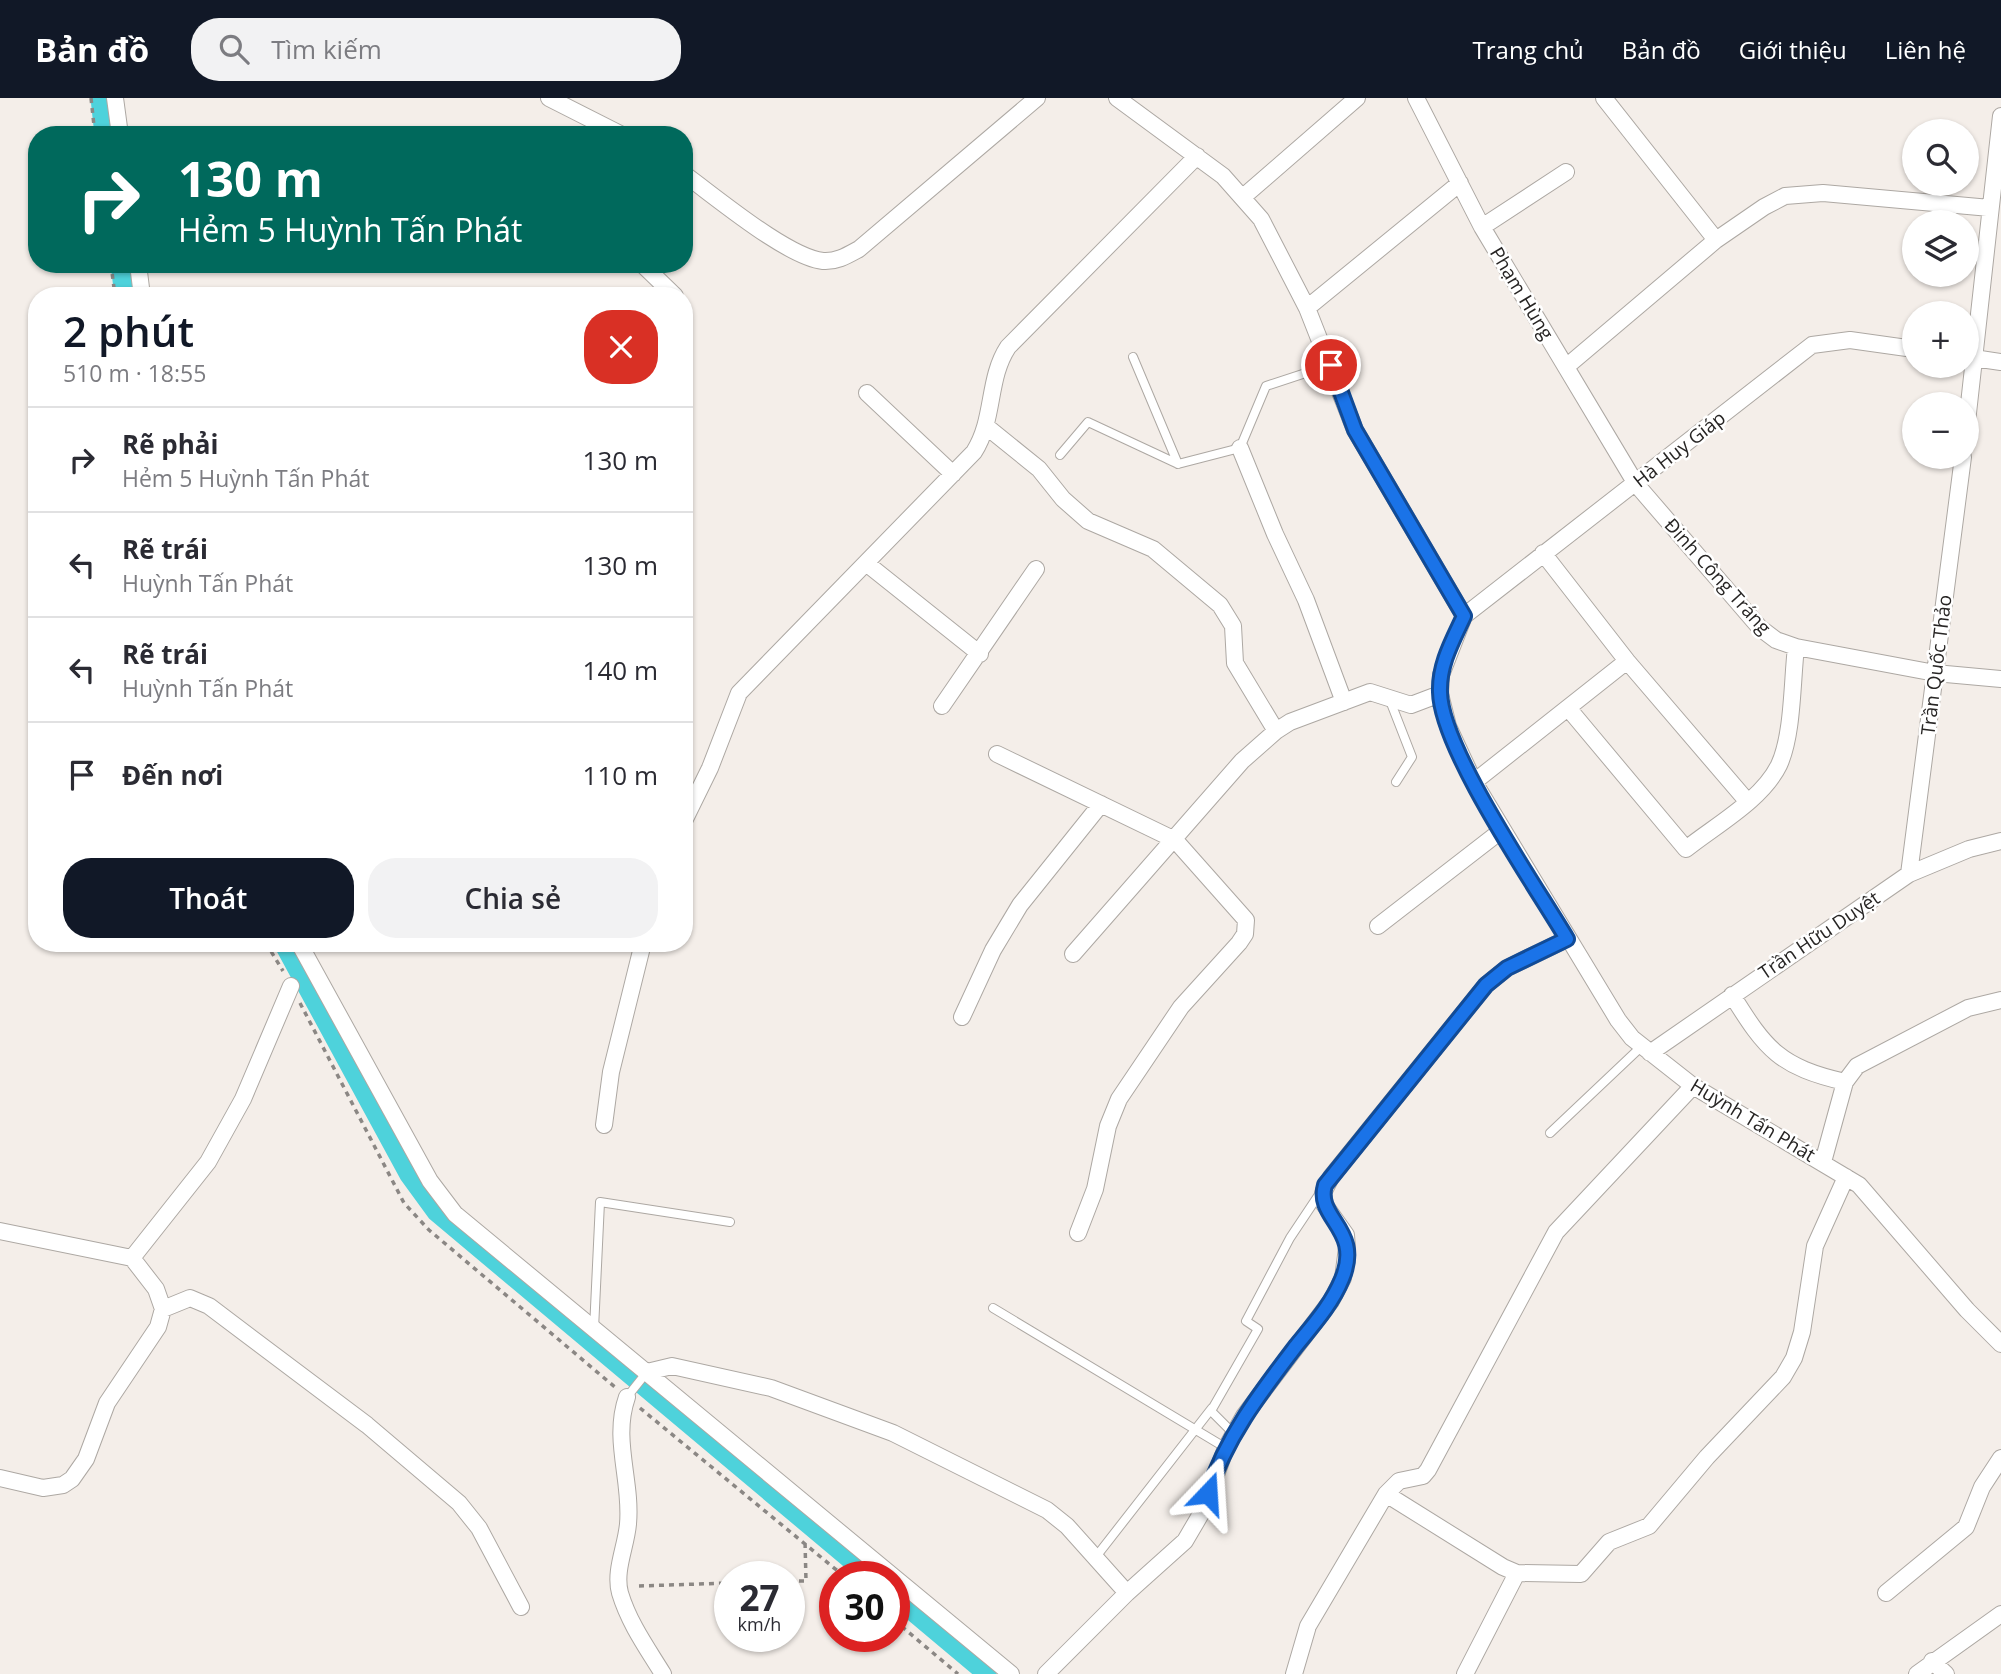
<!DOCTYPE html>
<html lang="vi">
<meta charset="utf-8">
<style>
body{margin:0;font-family:"Open Sans",sans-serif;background:#f2f2f3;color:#2b2b33;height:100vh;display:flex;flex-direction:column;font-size:26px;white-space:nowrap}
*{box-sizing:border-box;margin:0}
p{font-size:23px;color:#7c7c81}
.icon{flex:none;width:38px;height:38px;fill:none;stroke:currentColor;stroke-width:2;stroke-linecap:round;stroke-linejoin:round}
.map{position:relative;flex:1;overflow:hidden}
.details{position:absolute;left:28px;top:189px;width:665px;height:665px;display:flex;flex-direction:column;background:#fff;border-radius:28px;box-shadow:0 2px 5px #0004}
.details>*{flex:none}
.banner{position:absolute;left:28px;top:28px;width:665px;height:147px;border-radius:28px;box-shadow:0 2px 5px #0004;background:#00695c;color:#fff;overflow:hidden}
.buttons{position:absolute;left:1902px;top:21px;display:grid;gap:14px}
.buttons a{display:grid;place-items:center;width:77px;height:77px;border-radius:50%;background:#fff;box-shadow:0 2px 5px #0004;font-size:35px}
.speed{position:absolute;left:714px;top:1463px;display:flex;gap:14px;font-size:35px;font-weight:700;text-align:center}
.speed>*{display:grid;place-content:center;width:91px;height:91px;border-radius:50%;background:#fff;box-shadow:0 2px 5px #0004;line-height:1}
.speed small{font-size:18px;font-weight:400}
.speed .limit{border:10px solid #d22;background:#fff;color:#111}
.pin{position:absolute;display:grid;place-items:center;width:60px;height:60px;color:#fff;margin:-30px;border:4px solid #fff;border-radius:50%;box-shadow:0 2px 7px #0007}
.me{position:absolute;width:77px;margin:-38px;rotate:20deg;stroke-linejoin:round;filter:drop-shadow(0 0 5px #0008)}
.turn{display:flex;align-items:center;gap:24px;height:147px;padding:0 35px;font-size:32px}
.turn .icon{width:91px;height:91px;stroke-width:2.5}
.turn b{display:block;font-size:49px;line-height:60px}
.round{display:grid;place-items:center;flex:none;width:74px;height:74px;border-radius:28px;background:#f2f2f3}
.summary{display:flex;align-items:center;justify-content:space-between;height:119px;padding:0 35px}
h1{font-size:42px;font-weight:600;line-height:52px;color:#111827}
.button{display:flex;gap:14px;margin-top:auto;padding:14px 35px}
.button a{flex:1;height:80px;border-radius:28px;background:#111827;color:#fff;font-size:28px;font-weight:600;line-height:80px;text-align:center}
.button a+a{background:#f2f2f3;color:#2b2b33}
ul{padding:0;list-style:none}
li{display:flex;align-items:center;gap:21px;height:105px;padding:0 35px;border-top:2px solid #e1e1e2}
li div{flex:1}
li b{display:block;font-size:26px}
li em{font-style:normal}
header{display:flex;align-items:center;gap:42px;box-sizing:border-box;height:98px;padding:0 35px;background:#111827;color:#fff}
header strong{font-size:33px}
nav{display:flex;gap:38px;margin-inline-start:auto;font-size:24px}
.search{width:490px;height:63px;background:#f2f2f3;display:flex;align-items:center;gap:18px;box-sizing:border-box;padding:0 24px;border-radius:28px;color:#7c7c81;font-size:26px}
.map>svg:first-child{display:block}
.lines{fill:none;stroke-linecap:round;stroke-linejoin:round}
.canal{stroke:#4ed2db;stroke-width:19}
.lane-casing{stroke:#ada8a3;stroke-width:10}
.street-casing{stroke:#ada8a3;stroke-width:18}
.path{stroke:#8b8784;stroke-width:3.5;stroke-dasharray:5 5;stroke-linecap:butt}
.lane{stroke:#fff;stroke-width:8}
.street{stroke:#fff;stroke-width:16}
.route-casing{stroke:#114b97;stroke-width:18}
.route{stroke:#1a73e8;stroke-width:12}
.labels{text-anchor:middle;stroke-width:5;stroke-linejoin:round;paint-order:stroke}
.street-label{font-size:19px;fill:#272524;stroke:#fff}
</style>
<header>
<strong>Bản đồ</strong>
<div class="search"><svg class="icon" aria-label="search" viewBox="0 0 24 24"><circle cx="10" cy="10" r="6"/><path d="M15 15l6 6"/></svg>Tìm kiếm</div>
<nav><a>Trang chủ</a><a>Bản đồ</a><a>Giới thiệu</a><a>Liên hệ</a></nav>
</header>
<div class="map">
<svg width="2001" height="1576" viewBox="0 0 2001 1576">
<rect width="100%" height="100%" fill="#f4eee9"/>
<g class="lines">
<path class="canal" d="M 100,0 L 104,37
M 120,166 L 124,198
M 283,845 L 409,1077 L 436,1114 L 871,1479
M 894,1498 L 987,1576"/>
<g class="lane-casing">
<path id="lane" d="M 1133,259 L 1178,366 L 1240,350 L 1266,288 L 1330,267
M 1060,357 L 1088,324 L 1178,366
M 1389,600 L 1412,659 L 1396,684
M 1550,1035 L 1642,948
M 993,1210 L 1226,1350
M 594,1231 L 600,1104 L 730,1124
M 627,1299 L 647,1274
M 1234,1336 L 1211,1313 L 1258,1231 L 1246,1223 L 1290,1140 L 1320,1095
M 1095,1460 L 1212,1310"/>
</g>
<g class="street-casing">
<path id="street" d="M 115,0 L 120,37
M 549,0 L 622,37
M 1117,0 L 1223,78 L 1261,121 L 1307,210 L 1355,332 L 1464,518
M 1416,0 L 1482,129 L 1636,386 L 1760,530 L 1776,542 L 1796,549 L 1935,575 L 2001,581
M 1604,0 L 1716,142
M 684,76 C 716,99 787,159 823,163 C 837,164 848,157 859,151 L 1037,0
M 1243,99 L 1357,0
M 1482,129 L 1566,74
M 138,166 L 142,198
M 642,166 L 675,198
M 1307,210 L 1460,85
M 1914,251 L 1850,242 L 1812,247 L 1464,518 L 1441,577 L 1440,596 L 1448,628 L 1474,684 L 1618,922 L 1632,940 L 1693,988 L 1859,1087 L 1967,1212 L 2001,1246
M 1967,259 L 2001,264
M 1566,269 L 1716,142 L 1764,109 L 1785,98 L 1823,95 L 1990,110
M 867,295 L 953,376
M 1967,324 L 2001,18
M 987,329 L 1039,371 L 1063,401 L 1088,423 L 1153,451 L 1220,507 L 1233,528 L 1235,565 L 1276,633
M 1240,350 L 1275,436 L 1306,502 L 1344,604
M 1543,455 L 1627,563 L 1747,703
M 866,465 L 980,556
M 942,608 L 1036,471
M 1568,610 L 1686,751 C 1716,727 1762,702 1779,667 C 1793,637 1792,583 1796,549
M 997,656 L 1175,742 L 1246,822 L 1245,836 L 1239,845 L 1181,909 L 1119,1001 L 1108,1028 L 1095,1091 L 1078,1135
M 1474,684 L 1627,563
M 684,723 L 710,670 L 739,595 L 974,354 C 995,321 987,281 1008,249 L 1197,58
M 1909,776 L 1963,359
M 1378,828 L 1502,732
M 299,845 L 430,1083 L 455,1116 L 1011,1576
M 1073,856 L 1242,663 L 1276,633 L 1290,624 L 1370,594 L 1411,607 L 1440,596
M 1732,897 C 1766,952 1780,969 1845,984
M 962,919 L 993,852 L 1020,807 L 1101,706
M 1650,955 L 1909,776 L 1969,751 L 2001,743
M 604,1027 L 611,974 L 643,845
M 1823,1064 L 1845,984 L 1857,968 L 1968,910 L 2001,902
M 0,1133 L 132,1160 L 156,1191 L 163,1211 L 158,1229 L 107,1305 L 86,1361 L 72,1381 L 63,1387 L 43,1390 L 0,1380
M 132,1160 L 208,1064 L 243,1001 L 291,888
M 163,1211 L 190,1200 L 209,1208 L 367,1327 L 459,1405 L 479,1430 L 521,1509
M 647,1274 L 672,1268 L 771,1290 L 893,1335 L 1047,1412 L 1067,1428 L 1127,1495
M 627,1299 C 612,1342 632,1382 628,1426 C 626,1449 614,1473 620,1495 C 629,1525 647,1550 663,1576
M 1386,1396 L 1503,1469 L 1517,1475
M 1886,1495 L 1966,1429 L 1982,1389 L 2001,1360
M 1932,1563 L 1946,1576
M 1046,1576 L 1127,1495 L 1185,1443 L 1202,1414 L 1226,1350 L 1244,1318 L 1331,1203 L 1343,1180 L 1347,1150 L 1346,1137 L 1324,1106 L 1323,1095 L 1331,1079 L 1486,887 L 1507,870 L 1567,841
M 1294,1576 L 1308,1528 L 1386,1396 L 1399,1383 L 1423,1378 L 1428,1372 L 1556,1134 L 1693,988
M 1465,1576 L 1517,1475 L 1581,1476 L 1609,1444 L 1649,1428 L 1707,1359 L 1783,1279 L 1794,1260 L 1802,1234 L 1815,1148 L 1846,1079
M 1917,1576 L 2001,1516"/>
</g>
<path class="path" d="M 91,0 L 95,37
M 111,166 L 115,198
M 266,845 L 283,873
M 300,905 L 404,1105 L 429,1132 L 616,1290
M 640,1310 L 845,1479
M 789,1483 L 806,1483 L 805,1443
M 639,1488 L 730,1485
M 894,1522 L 958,1576"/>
<use href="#lane" class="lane"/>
<use href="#street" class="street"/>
</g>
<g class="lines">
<g class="route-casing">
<path id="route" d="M 1208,1395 C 1226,1339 1261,1294 1296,1248 C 1313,1227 1332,1206 1342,1181 C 1363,1131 1315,1121 1325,1087 L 1486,887 L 1507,870 L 1567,841 C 1535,787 1441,651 1440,594 C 1439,566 1453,542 1464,518 L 1355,332 L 1331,267"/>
</g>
<use href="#route" class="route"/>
</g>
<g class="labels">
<g class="street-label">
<text transform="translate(1522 195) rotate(59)" y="7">Phạm Hùng</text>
<text transform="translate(1679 351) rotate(-38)" y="7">Hà Huy Giáp</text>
<text transform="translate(1718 478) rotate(48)" y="7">Đinh Công Tráng</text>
<text transform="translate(1936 567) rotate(-83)" y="7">Trần Quốc Thảo</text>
<text transform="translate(1819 837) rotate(-34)" y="7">Trần Hữu Duyệt</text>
<text transform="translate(1753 1022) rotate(31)" y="7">Huỳnh Tấn Phát</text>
</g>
</g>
</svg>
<div class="buttons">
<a><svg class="icon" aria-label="search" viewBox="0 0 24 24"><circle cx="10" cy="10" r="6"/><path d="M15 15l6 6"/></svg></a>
<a><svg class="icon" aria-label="layers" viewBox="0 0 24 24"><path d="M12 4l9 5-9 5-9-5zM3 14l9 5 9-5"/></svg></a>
<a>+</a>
<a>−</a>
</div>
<div class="speed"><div>27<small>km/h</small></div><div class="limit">30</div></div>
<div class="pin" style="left:1331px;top:267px;background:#d93025"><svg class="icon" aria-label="arrive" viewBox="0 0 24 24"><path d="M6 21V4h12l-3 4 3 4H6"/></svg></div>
<svg class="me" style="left:1208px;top:1395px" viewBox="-20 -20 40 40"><path d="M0-17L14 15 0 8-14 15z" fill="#1a73e8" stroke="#fff" stroke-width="4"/></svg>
<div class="banner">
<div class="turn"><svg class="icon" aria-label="right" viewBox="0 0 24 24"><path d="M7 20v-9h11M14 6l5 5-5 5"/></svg><div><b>130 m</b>Hẻm 5 Huỳnh Tấn Phát</div></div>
</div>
<section class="details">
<div class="summary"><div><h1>2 phút</h1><p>510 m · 18:55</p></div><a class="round" style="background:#d93025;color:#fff"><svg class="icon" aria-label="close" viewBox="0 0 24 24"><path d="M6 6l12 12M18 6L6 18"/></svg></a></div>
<ul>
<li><svg class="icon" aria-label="right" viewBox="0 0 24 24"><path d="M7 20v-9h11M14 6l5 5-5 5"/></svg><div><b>Rẽ phải</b><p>Hẻm 5 Huỳnh Tấn Phát</p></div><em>130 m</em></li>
<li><svg class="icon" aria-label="left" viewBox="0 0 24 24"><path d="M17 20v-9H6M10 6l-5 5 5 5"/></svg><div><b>Rẽ trái</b><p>Huỳnh Tấn Phát</p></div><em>130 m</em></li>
<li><svg class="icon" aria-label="left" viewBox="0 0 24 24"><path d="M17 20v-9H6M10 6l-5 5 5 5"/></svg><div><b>Rẽ trái</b><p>Huỳnh Tấn Phát</p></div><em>140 m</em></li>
<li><svg class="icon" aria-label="arrive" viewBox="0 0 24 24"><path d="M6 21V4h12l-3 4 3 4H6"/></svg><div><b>Đến nơi</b></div><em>110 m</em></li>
</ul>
<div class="button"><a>Thoát</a><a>Chia sẻ</a></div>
</section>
</div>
